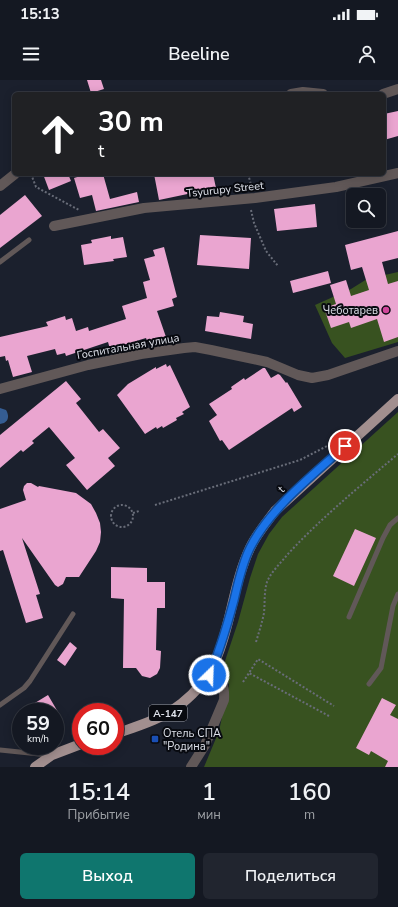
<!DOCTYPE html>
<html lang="ru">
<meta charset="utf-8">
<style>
body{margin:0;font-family:"Nunito Sans",sans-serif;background:#21252f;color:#f1f3f6;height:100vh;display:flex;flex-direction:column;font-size:15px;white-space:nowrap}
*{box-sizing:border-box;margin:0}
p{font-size:13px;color:#9da0a5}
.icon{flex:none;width:22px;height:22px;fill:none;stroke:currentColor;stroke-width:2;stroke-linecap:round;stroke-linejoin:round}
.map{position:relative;height:687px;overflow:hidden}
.drawer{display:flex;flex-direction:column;background:#141822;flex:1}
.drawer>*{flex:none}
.banner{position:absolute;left:12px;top:12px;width:374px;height:84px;border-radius:6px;box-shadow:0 2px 10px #0003,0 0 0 1px #333740;background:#202124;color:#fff;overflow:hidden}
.fabs{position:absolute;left:346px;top:108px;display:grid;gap:8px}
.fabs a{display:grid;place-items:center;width:40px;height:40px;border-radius:6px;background:#141822;box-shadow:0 2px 10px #0003,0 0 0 1px #333740;font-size:20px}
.speed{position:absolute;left:12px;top:623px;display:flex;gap:8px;font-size:20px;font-weight:700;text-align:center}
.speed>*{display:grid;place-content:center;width:52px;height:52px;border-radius:50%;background:#141822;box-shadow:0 2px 10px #0003,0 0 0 1px #333740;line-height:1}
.speed small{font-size:10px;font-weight:400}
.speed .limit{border:6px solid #d22;background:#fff;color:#111}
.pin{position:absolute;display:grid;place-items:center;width:34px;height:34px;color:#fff;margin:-17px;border:2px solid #fff;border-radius:50%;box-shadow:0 1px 4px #0007}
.me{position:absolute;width:44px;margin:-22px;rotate:24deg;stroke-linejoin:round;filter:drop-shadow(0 0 3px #0008)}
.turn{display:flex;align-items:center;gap:14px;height:84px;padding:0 20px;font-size:18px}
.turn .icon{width:52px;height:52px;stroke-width:2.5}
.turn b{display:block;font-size:28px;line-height:34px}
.eta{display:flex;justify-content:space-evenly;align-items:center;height:68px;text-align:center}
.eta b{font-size:24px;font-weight:600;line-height:28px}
.primary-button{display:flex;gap:8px;margin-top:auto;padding:8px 20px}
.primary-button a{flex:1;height:46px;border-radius:6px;background:#0f766e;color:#fff;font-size:16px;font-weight:600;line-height:46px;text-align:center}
.primary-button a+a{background:#21252f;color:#f1f3f6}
.status{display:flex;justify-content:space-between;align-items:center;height:28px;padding:0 20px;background:#141822;direction:ltr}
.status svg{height:11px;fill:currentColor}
header{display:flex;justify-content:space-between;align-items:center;height:52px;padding:0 20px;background:#141822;font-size:18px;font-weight:600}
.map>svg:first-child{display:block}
.green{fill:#385220}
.water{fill:#355d93}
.building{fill:#eaa5d0}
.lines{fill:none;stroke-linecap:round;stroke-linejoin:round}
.path{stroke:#696d79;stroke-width:2;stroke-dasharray:2 2;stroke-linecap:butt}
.lane{stroke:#615858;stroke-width:5}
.street{stroke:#615858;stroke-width:10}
.primary{stroke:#a28f8f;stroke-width:10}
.route-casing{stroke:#114b97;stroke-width:10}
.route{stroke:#1a73e8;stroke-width:7}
.hotel-dot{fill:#d1479c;stroke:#080a10;stroke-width:1.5}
.transit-dot{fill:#1a4fb4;stroke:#080a10;stroke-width:1.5}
.labels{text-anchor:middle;stroke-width:4;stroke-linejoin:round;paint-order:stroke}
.shield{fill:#080a10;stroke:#9ea0a9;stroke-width:1}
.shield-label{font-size:10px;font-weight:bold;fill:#dee1ea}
.street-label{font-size:11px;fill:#dee1ea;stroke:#080a10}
.poi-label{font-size:11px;fill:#dee1ea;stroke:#080a10;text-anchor:end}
</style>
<div class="status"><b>15:13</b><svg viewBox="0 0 49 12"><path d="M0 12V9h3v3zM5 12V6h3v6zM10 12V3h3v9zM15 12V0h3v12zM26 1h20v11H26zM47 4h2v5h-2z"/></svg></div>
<header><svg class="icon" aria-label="menu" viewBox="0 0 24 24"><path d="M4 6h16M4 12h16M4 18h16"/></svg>Beeline<svg class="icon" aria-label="person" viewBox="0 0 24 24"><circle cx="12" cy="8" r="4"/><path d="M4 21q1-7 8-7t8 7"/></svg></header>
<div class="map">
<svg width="398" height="687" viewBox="0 0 398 687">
<rect width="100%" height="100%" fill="#1b202d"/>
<path class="green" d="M 398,192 L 398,262 L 345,278 L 332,263 L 315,225 L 351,209 L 367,199 Z
M 398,332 L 398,687 L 204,687 L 219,651 L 229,605 L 224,584 L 238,542 L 250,498 L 258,474 L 269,454 L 282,437 Z"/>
<path class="water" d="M 0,328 L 6,330 C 9,335 9,340 4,343 L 0,344 Z"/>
<path class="building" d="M 87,0 L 101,0 L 104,9 L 91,13 Z
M 398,31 L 398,56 L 384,60 L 384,34 Z
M 43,94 L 68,94 L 71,101 L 49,110 Z
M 87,94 L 103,94 L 110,119 L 137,112 L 139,122 L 96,131 L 92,115 L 80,118 L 74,98 Z
M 154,94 L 213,94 L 216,108 L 159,120 Z
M 25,115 L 42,136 L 0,168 L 0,135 Z
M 315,124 L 317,147 L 277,151 L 274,129 Z
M 398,151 L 398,178 L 382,182 L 388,204 L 398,201 L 398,257 L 384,262 L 377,239 L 351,248 L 349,242 L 331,248 L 324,228 L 336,224 L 330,205 L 346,200 L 351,216 L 369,210 L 362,187 L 351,190 L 345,165 Z
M 200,155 L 251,158 L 249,189 L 197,185 Z
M 111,156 L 111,159 L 123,157 L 127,177 L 113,179 L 114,181 L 84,185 L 81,165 L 92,163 L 91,160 Z
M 164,167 L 177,217 L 172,219 L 174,226 L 157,231 L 166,257 L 148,263 L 146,258 L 110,269 L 108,262 L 66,276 L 65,273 L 57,275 L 55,269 L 27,276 L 32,292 L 13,297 L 8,280 L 6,281 L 5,276 L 0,277 L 0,257 L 48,246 L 46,242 L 65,236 L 66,240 L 72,238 L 76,251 L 88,247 L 89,251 L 126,239 L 122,226 L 147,218 L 143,202 L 150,200 L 144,179 L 155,176 L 153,170 Z
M 328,191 L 331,203 L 293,213 L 290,201 Z
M 220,232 L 244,236 L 243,242 L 253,244 L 251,259 L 205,251 L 207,236 L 219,237 Z
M 166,284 L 167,287 L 170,285 L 190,327 L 182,332 L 184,334 L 176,338 L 177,340 L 163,348 L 162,346 L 157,349 L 156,347 L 145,354 L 117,315 L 128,304 L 156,287 L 156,289 Z
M 263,288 L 265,288 L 271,298 L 278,294 L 280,295 L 286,303 L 287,302 L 302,327 L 294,332 L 292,328 L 229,370 L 222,360 L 220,361 L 209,341 L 217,335 L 209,324 L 232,309 L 231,307 L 244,298 L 245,300 Z
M 66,301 L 81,319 L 76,323 L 99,352 L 103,349 L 120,368 L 108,378 L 115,386 L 87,410 L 66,385 L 75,378 L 49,347 L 32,361 L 34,363 L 23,372 L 21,370 L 0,388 L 0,355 Z
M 27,403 L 31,403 L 38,407 L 39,406 L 76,413 L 91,424 L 96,433 L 100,443 L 101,452 L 100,462 L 96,471 L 79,497 L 66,497 L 63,504 L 58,507 L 55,505 L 22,458 L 40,514 L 36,515 L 43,538 L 26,543 L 3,470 L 0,471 L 0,429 L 26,420 L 23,410 L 24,406 Z
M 355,449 L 376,458 L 354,506 L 333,496 Z
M 111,487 L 147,488 L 147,502 L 165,502 L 165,528 L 157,528 L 156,570 L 161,571 L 160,588 L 157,594 L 150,598 L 142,596 L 136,588 L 123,588 L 124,519 L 111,518 Z
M 70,562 L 77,568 L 65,586 L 57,580 Z
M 48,615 L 58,632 L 20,632 Z
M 382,618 L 396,625 L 390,635 L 398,639 L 398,687 L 385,687 L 388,681 L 371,671 L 369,675 L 356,668 Z"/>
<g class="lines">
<path class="path" d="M 31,94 L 36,107 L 79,130
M 248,94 L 252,108
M 251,130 L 254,143 L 266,171 L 278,186
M 155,425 L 300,380 L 331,364
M111 436a11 11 0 1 1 22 0a11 11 0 1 1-22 0Z
M 133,433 L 139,431
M 256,562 C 259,552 262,543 264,533 C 265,522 264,512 267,502 C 271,492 280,484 287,475 C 321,438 360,406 398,374
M 243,602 L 249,593
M 329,636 L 249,593 L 258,579 L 334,626"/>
<path class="lane" d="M 0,182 L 29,160
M 349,537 L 383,458 L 390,445 L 398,438
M 369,604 L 381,588 L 393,526 L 398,514
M 0,625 L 24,608 L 30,601 L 73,534
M 0,670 L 49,675"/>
<path class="street" d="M 291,14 L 303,12 L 323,14
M 383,14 L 398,9
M 0,106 L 15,94
M 54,146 L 144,128 L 255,118 L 336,107 L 398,93
M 0,309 L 88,285 L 141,274 L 184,268 L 195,267 L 211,270 L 267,282 L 298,295 L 312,298 L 328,295 L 398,271
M 191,687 L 205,665 L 224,620 C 225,604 222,603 209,595"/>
<path class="primary" d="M 115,654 C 138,646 162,639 181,624 C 233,585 225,521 250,468 C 256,455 266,443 275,431 L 398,319
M 35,687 L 52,675 L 81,664"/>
</g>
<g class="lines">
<g class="route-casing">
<path id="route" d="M 209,595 C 220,571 227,546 234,520 C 238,503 242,484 250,468 C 270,428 312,396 345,366"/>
</g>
<use href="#route" class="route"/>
</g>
<circle class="hotel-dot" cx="386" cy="230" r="4"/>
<rect class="transit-dot" x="151" y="655" width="8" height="8" rx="2"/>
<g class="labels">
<rect class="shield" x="149" y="625" width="38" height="16" rx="3"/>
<g class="shield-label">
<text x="168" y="637">А-147</text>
</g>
<g class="street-label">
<text transform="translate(225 109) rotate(-6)" y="4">Tsyurupy Street</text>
<text transform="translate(128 266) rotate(-10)" y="4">Госпитальная улица</text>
<text transform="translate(281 409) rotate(-43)" y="4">t</text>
</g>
<g class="poi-label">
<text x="378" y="234">Чеботарев</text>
<text x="163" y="657" text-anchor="start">Отель СПА<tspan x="163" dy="13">"Родина"</tspan></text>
</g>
</g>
</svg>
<div class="fabs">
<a><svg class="icon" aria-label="search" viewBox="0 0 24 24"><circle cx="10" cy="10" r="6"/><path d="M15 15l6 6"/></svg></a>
</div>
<div class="speed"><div>59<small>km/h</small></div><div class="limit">60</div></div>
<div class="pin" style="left:345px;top:366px;background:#d93025"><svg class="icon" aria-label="arrive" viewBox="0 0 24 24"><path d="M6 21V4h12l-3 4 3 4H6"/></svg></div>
<svg class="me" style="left:209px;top:595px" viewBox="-20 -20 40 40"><circle r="17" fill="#1a73e8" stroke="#fff" stroke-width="3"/><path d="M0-11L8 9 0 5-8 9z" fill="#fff"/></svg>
<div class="banner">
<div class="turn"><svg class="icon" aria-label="ahead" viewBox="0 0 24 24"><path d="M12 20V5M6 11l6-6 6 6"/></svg><div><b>30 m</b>t</div></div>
</div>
</div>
<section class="drawer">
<div class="eta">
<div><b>15:14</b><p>Прибытие</p></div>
<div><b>1</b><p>мин</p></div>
<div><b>160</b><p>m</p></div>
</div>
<div class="primary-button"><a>Выход</a><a>Поделиться</a></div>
</section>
